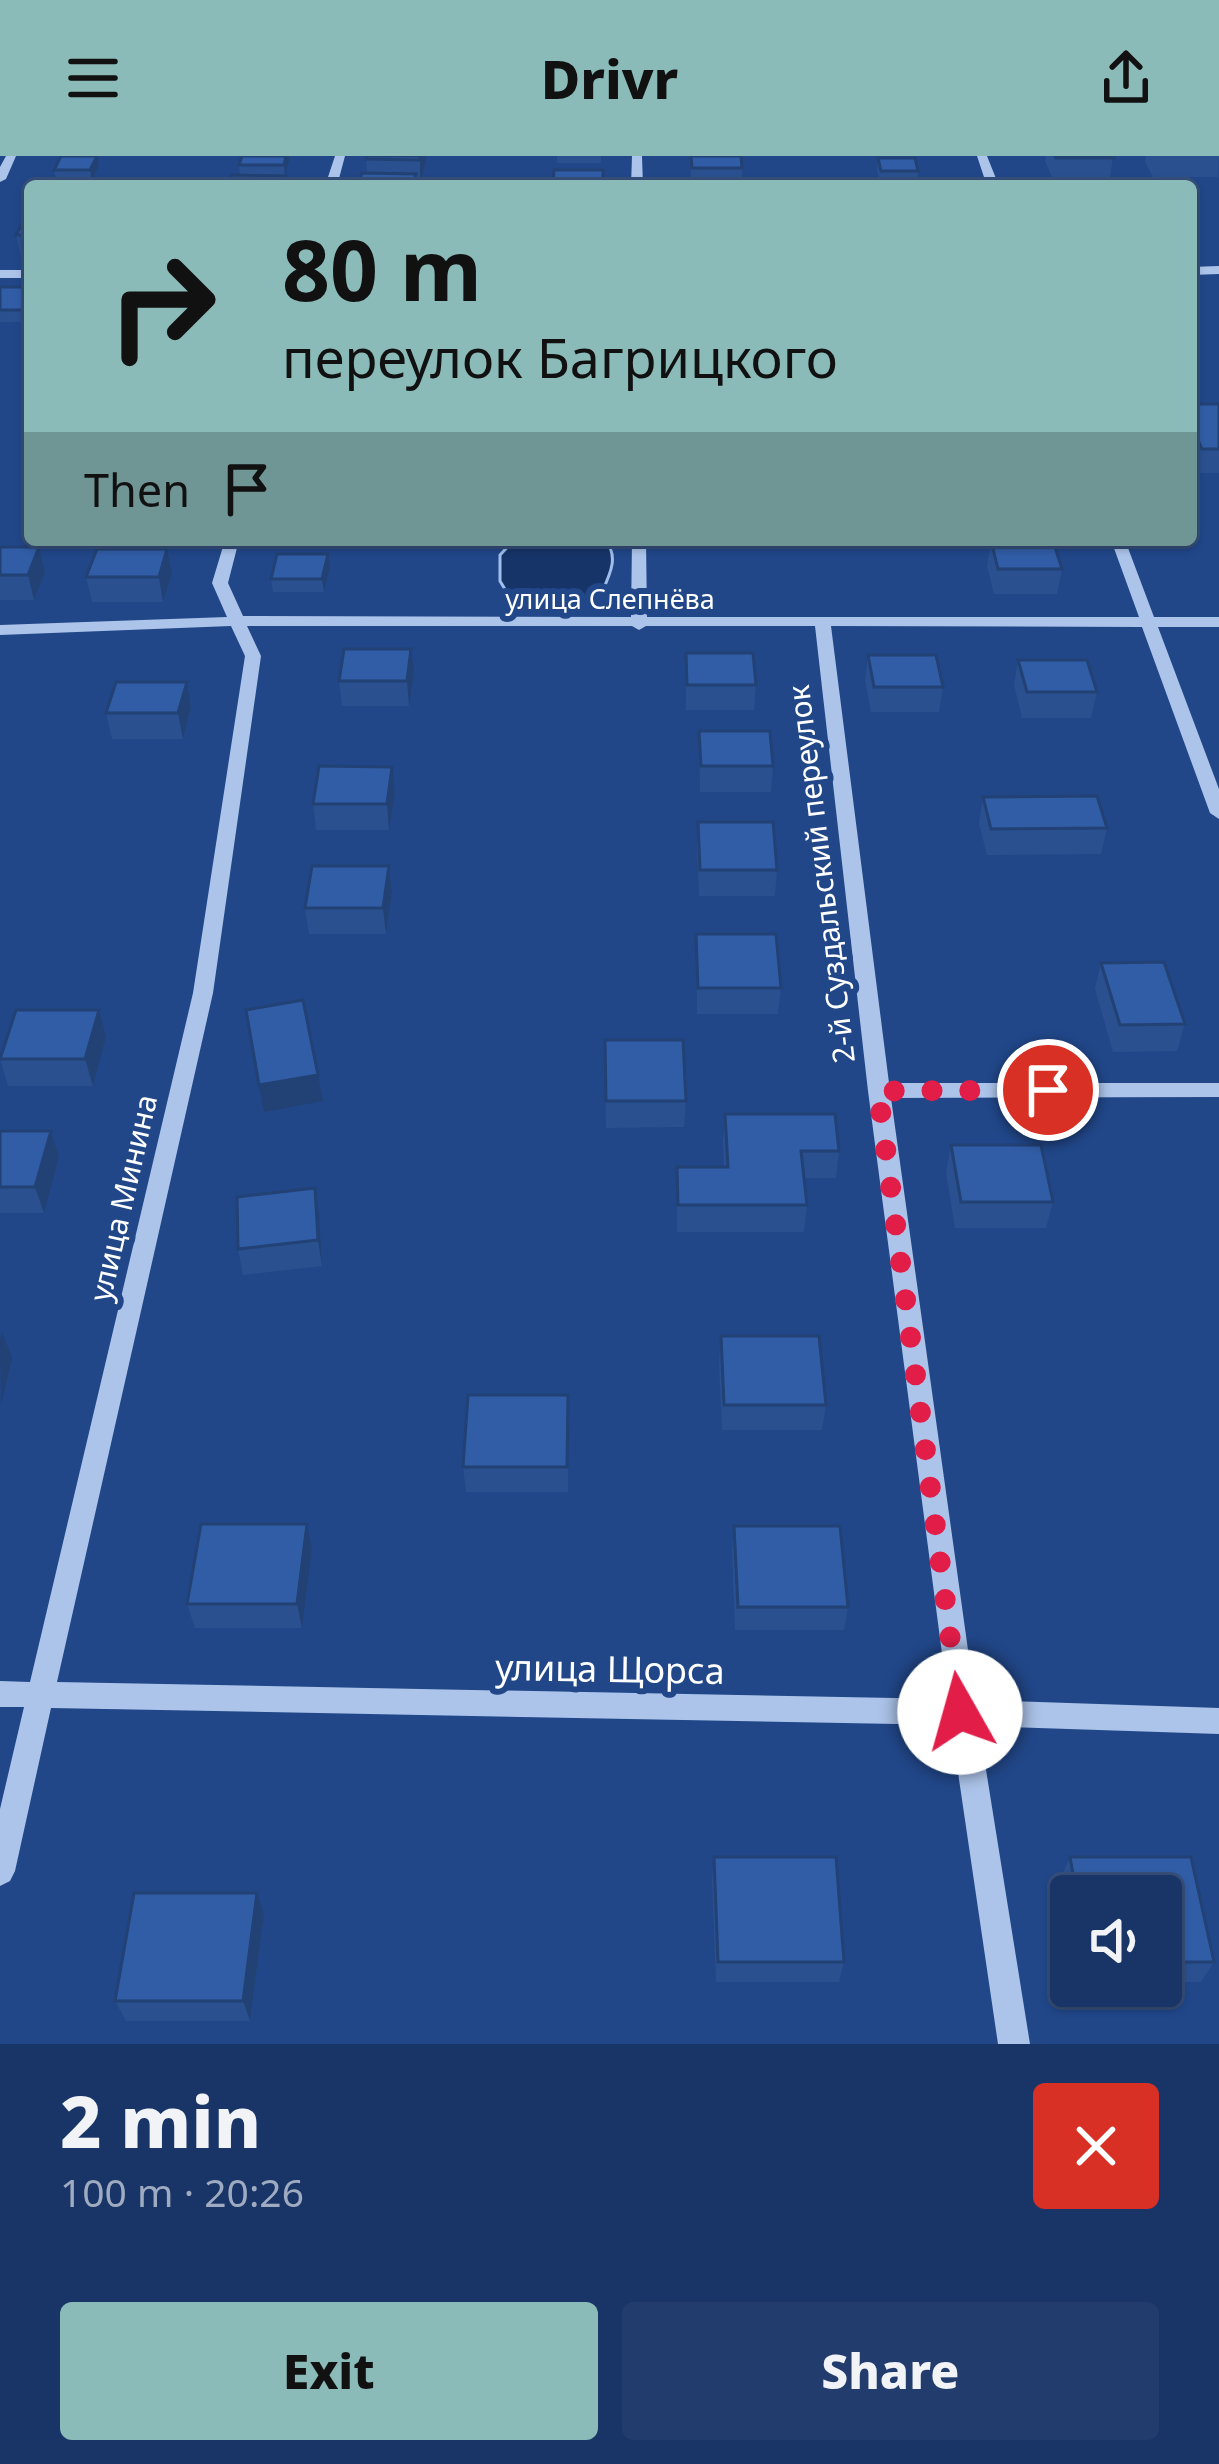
<!DOCTYPE html>
<meta charset="utf-8">
<style>
body{margin:0;font-family:"Noto Sans",sans-serif;background:#223d6d;color:#f1f3f6;height:100vh;display:flex;flex-direction:column;font-size:45px;white-space:nowrap}
*{box-sizing:border-box;margin:0}
p{font-size:39px;color:#9fabc0}
.icon{flex:none;width:66px;height:66px;fill:none;stroke:currentColor;stroke-width:2;stroke-linecap:round;stroke-linejoin:round}
.map{position:relative;height:1888px;overflow:hidden}
.side{display:flex;flex-direction:column;background:#193567;flex:1}
.side>*{flex:none}
.hud{position:absolute;left:24px;top:24px;width:1173px;height:366px;border-radius:12px;box-shadow:0 3px 9px #0004,0 0 0 3px #37507b;background:#8bbbb9;color:#111;overflow:hidden}
.buttons{position:absolute;left:1050px;top:1719px;display:grid;gap:24px}
.buttons a{display:grid;place-items:center;width:132px;height:132px;border-radius:12px;background:#193567;box-shadow:0 3px 9px #0004,0 0 0 3px #37507b;font-size:60px}
.pin{position:absolute;display:grid;place-items:center;width:102px;height:102px;color:#fff;margin:-51px;border:6px solid #fff;border-radius:50%;box-shadow:0 3px 12px #0007}
.me{position:absolute;width:132px;margin:-66px;rotate:353deg;stroke-linejoin:round;filter:drop-shadow(0 0 9px #0008)}
.turn{display:flex;align-items:center;gap:42px;height:252px;padding:0 60px;font-size:54px}
.turn .icon{width:156px;height:156px;stroke-width:2.5}
.turn b{display:block;font-size:84px;line-height:102px}
.then{display:flex;align-items:center;height:114px;padding:0 60px;background:#0003;gap:24px;font-size:45px}
.round{display:grid;place-items:center;flex:none;width:126px;height:126px;border-radius:12px;background:#223d6d}
.headline{display:flex;align-items:center;justify-content:space-between;height:204px;padding:0 60px}
h1{font-size:72px;font-weight:800;line-height:90px}
.button{display:flex;gap:24px;margin-top:auto;padding:24px 60px}
.button a{flex:1;height:138px;border-radius:12px;background:#8bbbb9;color:#111;font-size:48px;font-weight:800;line-height:138px;text-align:center}
.button a+a{background:#223d6d;color:#f1f3f6}
header{display:flex;justify-content:space-between;align-items:center;height:156px;padding:0 60px;background:#8bbbb9;color:#111;font-size:54px;font-weight:800}
.map>svg:first-child{display:block}
.water{fill:#173468;stroke:#a0beec;stroke-width:3}
.lines{fill:none;stroke-linecap:round;stroke-linejoin:round}
.minor{fill:#acc4ea;fill-rule:evenodd}
.wall{fill:#2a508f}
.shaded-wall{fill:#224174}
.building{fill:#315da6;stroke:#224174;stroke-width:3}
.route{stroke:#e11d48;stroke-width:21;stroke-dasharray:0 37.8}
.labels{text-anchor:middle;stroke-width:12;stroke-linejoin:round;paint-order:stroke}
.far-street-label{font-size:27px;fill:#fff;stroke:#214789}
.street-label{font-size:30px;fill:#fff;stroke:#214789}
.near-street-label{font-size:36px;fill:#fff;stroke:#214789}
</style>
<header><svg class="icon" aria-label="menu" viewBox="0 0 24 24"><path d="M4 6h16M4 12h16M4 18h16"/></svg>Drivr<svg class="icon" aria-label="share" viewBox="0 0 24 24"><path d="M12 15V3M7 8l5-5 5 5M5 13v7h14v-7"/></svg></header>
<div class="map">
<svg width="1219" height="1888" viewBox="0 0 1219 1888">
<rect width="100%" height="100%" fill="#214789"/>
<path class="water" d="M 514,384 L 605,384 C 620,401 609,420 601,438 L 574,446 L 511,443 L 500,425 L 500,399 Z"/>
<g class="lines">
<path class="minor" d="M 6,0 L 16,0 L 6,23 L 0,26 L 0,11 Z
M 335,0 L 345,0 L 337,30 L 325,30 Z
M 632,0 L 642,0 L 643,30 L 631,30 Z
M 977,0 L 987,0 L 999,30 L 987,30 Z
M 1219,110 L 1219,118 L 1191,119 L 1191,111 Z
M 0,114 L 30,114 L 30,122 L 0,122 Z
M 225,384 L 239,384 L 228,427 L 243,460 L 631,461 L 632,384 L 646,384 L 647,461 L 1139,461 L 1111,384 L 1125,384 L 1154,461 L 1219,461 L 1219,471 L 1158,471 L 1219,633 L 1219,663 L 1210,657 L 1142,471 L 831,470 L 889,927 L 1219,927 L 1219,941 L 891,942 L 975,1544 L 1219,1552 L 1219,1578 L 979,1570 L 1030,1888 L 998,1888 L 951,1569 L 51,1552 L 15,1715 L 10,1725 L 0,1730 L 0,1653 L 24,1551 L 0,1551 L 0,1525 L 30,1526 L 193,837 L 245,500 L 231,470 L 0,479 L 0,469 L 227,461 L 212,427 ZM 247,470 L 632,470 L 639,474 L 646,470 L 815,470 L 868,935 L 948,1543 L 57,1526 L 213,837 L 261,500 Z"/>
</g>
<path class="wall" d="M 98,0 L 99,10 L 92,25 L 56,25 L 54,14 Z
M 426,0 L 426,7 L 420,25 L 416,25 L 416,30 L 357,30 L 367,17 L 366,3 Z
M 557,0 L 601,0 L 601,7 L 557,7 Z
M 690,0 L 742,12 L 742,23 L 691,23 Z
M 1046,0 L 1113,0 L 1110,23 L 1053,23 L 1045,5 Z
M 1146,0 L 1219,0 L 1218,21 L 1153,21 L 1145,6 Z
M 878,2 L 918,15 L 917,26 L 880,25 L 877,13 Z
M 289,5 L 285,20 L 286,30 L 226,30 L 240,19 L 239,9 Z
M 30,53 L 30,101 L 21,101 L 16,79 Z
M 0,131 L 30,131 L 25,166 L 0,166 Z
M 1191,248 L 1219,248 L 1219,317 L 1196,317 L 1191,305 Z
M 991,385 L 1062,413 L 1057,438 L 994,438 L 987,410 Z
M 0,391 L 39,391 L 45,416 L 34,444 L 0,444 Z
M 167,393 L 172,417 L 163,446 L 92,446 L 86,421 Z
M 330,411 L 324,436 L 273,436 L 271,423 Z
M 686,497 L 756,529 L 754,554 L 686,554 Z
M 868,499 L 943,531 L 939,556 L 871,556 L 865,524 Z
M 1018,504 L 1097,536 L 1091,562 L 1022,562 L 1014,529 Z
M 414,518 L 409,550 L 342,550 L 339,525 Z
M 187,526 L 191,551 L 183,583 L 112,583 L 106,557 Z
M 699,575 L 773,610 L 771,636 L 700,636 Z
M 392,611 L 395,637 L 389,674 L 316,674 L 313,648 Z
M 983,641 L 1107,672 L 1101,698 L 987,699 L 979,667 Z
M 698,666 L 777,714 L 775,740 L 699,740 L 697,692 Z
M 389,710 L 392,736 L 386,778 L 309,778 L 305,752 Z
M 696,778 L 781,832 L 778,858 L 697,858 Z
M 1101,807 L 1185,868 L 1177,895 L 1113,896 L 1095,833 Z
M 106,881 L 93,930 L 8,930 L 0,903 Z
M 605,884 L 686,945 L 684,971 L 606,972 Z
M 725,958 L 839,995 L 836,1022 L 804,1022 L 807,1049 L 804,1076 L 677,1076 L 677,1011 L 724,1011 L 723,985 Z
M 0,975 L 51,975 L 59,1001 L 44,1057 L 0,1057 Z
M 951,989 L 1053,1046 L 1046,1072 L 955,1072 L 946,1016 Z
M 319,1058 L 322,1110 L 243,1119 L 238,1093 Z
M 721,1180 L 826,1249 L 822,1274 L 722,1274 L 719,1206 Z
M 568,1239 L 568,1336 L 466,1336 L 463,1311 Z
M 307,1368 L 312,1393 L 302,1472 L 195,1472 L 187,1448 Z
M 734,1370 L 848,1451 L 844,1474 L 735,1474 L 732,1395 Z
M 714,1701 L 844,1806 L 839,1826 L 716,1826 L 712,1722 Z
M 1070,1701 L 1191,1701 L 1214,1806 L 1201,1826 L 1161,1826 L 1161,1740 L 1071,1740 L 1071,1781 L 1061,1722 Z
M 264,1758 L 250,1865 L 126,1865 L 115,1845 Z"/>
<path class="shaded-wall" d="M 98,0 L 99,10 L 92,25 L 90,14 Z
M 286,0 L 289,0 L 289,5 L 285,20 L 284,9 Z
M 420,0 L 426,0 L 426,7 L 420,25 Z
M 30,140 L 30,156 L 25,166 L 22,154 Z
M 39,391 L 45,416 L 34,444 L 28,419 Z
M 167,393 L 172,417 L 163,446 L 159,421 Z
M 328,398 L 330,411 L 324,436 L 322,423 Z
M 411,493 L 414,518 L 409,550 L 407,525 Z
M 187,526 L 191,551 L 183,583 L 178,557 Z
M 392,611 L 395,637 L 389,674 L 387,648 Z
M 389,710 L 392,736 L 386,778 L 383,752 Z
M 99,854 L 106,881 L 93,930 L 85,903 Z
M 318,919 L 323,945 L 264,956 L 259,929 Z
M 51,975 L 59,1001 L 44,1057 L 35,1031 Z
M 315,1032 L 319,1058 L 322,1110 L 318,1084 Z
M 2,1176 L 12,1202 L 1,1250 L 0,1185 Z
M 307,1368 L 312,1393 L 302,1472 L 297,1448 Z
M 257,1737 L 264,1758 L 250,1865 L 243,1845 Z"/>
<path class="building" d="M 61,0 L 97,0 L 90,14 L 54,14 Z
M 242,0 L 286,0 L 284,9 L 239,9 Z
M 367,0 L 420,0 L 419,4 L 366,3 Z
M 691,0 L 741,0 L 742,12 L 692,12 Z
M 1055,0 L 1113,0 L 1114,2 L 1056,2 Z
M 878,2 L 915,2 L 918,15 L 881,15 Z
M 554,14 L 603,14 L 603,30 L 553,30 Z
M 362,17 L 416,18 L 412,30 L 357,30 Z
M 232,19 L 285,20 L 280,30 L 226,30 Z
M 30,53 L 30,79 L 16,79 Z
M 0,131 L 30,131 L 30,140 L 22,154 L 0,154 Z
M 1191,248 L 1219,248 L 1219,293 L 1202,293 L 1191,268 Z
M 991,385 L 1053,385 L 1062,413 L 998,413 Z
M 0,391 L 39,391 L 28,419 L 0,419 Z
M 97,393 L 167,393 L 159,421 L 86,421 Z
M 277,398 L 328,398 L 322,423 L 271,423 Z
M 344,493 L 411,493 L 407,525 L 339,525 Z
M 686,497 L 753,497 L 756,529 L 687,529 Z
M 868,499 L 936,499 L 943,531 L 874,531 Z
M 1018,504 L 1087,504 L 1097,536 L 1027,536 Z
M 116,526 L 187,526 L 178,557 L 106,557 Z
M 699,575 L 770,575 L 773,610 L 701,610 Z
M 319,610 L 392,611 L 387,648 L 313,648 Z
M 1097,640 L 1107,672 L 991,673 L 983,641 Z
M 698,666 L 773,666 L 777,714 L 700,714 Z
M 312,710 L 389,710 L 383,752 L 305,752 Z
M 696,778 L 776,778 L 781,832 L 698,832 Z
M 1164,806 L 1185,868 L 1120,869 L 1101,807 Z
M 303,844 L 318,919 L 259,929 L 246,854 Z
M 16,854 L 99,854 L 85,903 L 0,903 Z
M 605,884 L 683,884 L 686,945 L 606,945 Z
M 725,958 L 835,958 L 839,995 L 801,995 L 807,1049 L 678,1049 L 677,1011 L 728,1011 Z
M 0,975 L 51,975 L 35,1031 L 0,1031 Z
M 951,989 L 1041,989 L 1053,1046 L 961,1046 Z
M 315,1032 L 318,1084 L 238,1093 L 237,1041 Z
M 721,1180 L 819,1180 L 826,1249 L 724,1249 Z
M 468,1239 L 568,1239 L 567,1311 L 463,1311 Z
M 201,1368 L 307,1368 L 297,1448 L 187,1448 Z
M 734,1370 L 840,1370 L 848,1451 L 738,1451 Z
M 714,1701 L 836,1701 L 844,1806 L 718,1806 Z
M 1070,1701 L 1191,1701 L 1214,1806 L 1161,1806 L 1161,1740 L 1077,1740 Z
M 134,1737 L 257,1737 L 243,1845 L 115,1845 Z"/>
<g class="lines">
<path class="route" d="M 960,1556 L 878,935 L 1048,934"/>
</g>
<g class="labels">
<g class="far-street-label">
<text x="610" y="453">улица Слепнёва</text>
</g>
<g class="street-label">
<text transform="translate(822 718) rotate(-97)" y="10">2-й Суздальский переулок</text>
<text transform="translate(124 1042) rotate(-77)" y="10">улица Минина</text>
</g>
<g class="near-street-label">
<text transform="translate(610 1513) rotate(1)" y="13">улица Щорса</text>
</g>
</g>
</svg>
<div class="buttons">
<a><svg class="icon" aria-label="sound" viewBox="0 0 24 24"><path d="M4 9h4l5-4v14l-5-4H4zM17 9q2 3 0 6"/></svg></a>
</div>
<div class="pin" style="left:1048px;top:934px;background:#d93025"><svg class="icon" aria-label="arrive" viewBox="0 0 24 24"><path d="M6 21V4h12l-3 4 3 4H6"/></svg></div>
<svg class="me" style="left:960px;top:1556px" viewBox="-20 -20 40 40"><circle r="19" fill="#fff"/><path d="M0-13L10 11 0 6-10 11z" fill="#e11d48"/></svg>
<div class="hud">
<div class="turn"><svg class="icon" aria-label="right" viewBox="0 0 24 24"><path d="M7 20v-9h11M14 6l5 5-5 5"/></svg><div><b>80 m</b>переулок Багрицкого</div></div>
<div class="then">Then<svg class="icon" aria-label="arrive" viewBox="0 0 24 24"><path d="M6 21V4h12l-3 4 3 4H6"/></svg></div>
</div>
</div>
<section class="side">
<div class="headline"><div><h1>2 min</h1><p>100 m · 20:26</p></div><a class="round" style="background:#d93025;color:#fff"><svg class="icon" aria-label="close" viewBox="0 0 24 24"><path d="M6 6l12 12M18 6L6 18"/></svg></a></div>
<div class="button"><a>Exit</a><a>Share</a></div>
</section>
